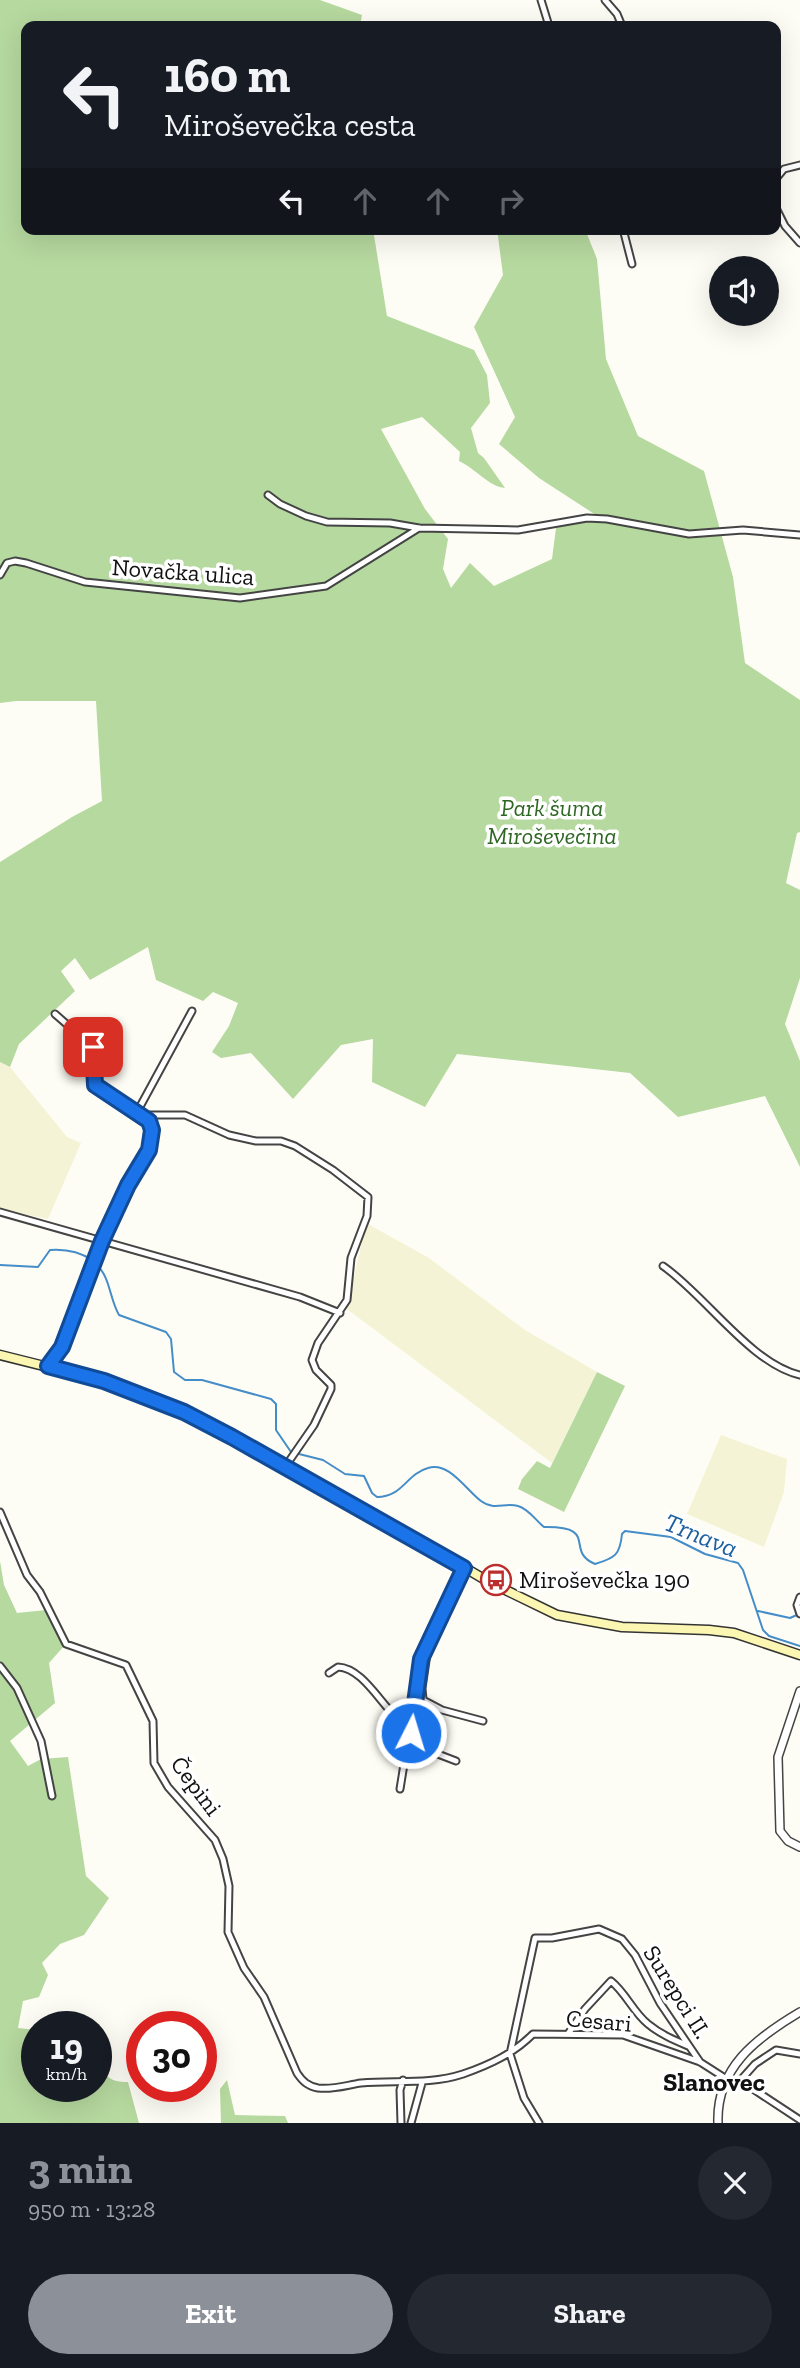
<!DOCTYPE html>
<meta charset="utf-8">
<style>
body{margin:0;font-family:"Zilla Slab",serif;background:#242831;color:#f1f3f6;height:100vh;display:flex;flex-direction:column;font-size:26px;white-space:nowrap}
*{box-sizing:border-box;margin:0}
p{font-size:23px;color:#9ea1a6}
.icon{flex:none;width:38px;height:38px;fill:none;stroke:currentColor;stroke-width:2;stroke-linecap:round;stroke-linejoin:round}
.map{position:relative;height:2123px;overflow:hidden}
.details{display:flex;flex-direction:column;background:#171b24;flex:1}
.details>*{flex:none}
.banner{position:absolute;left:21px;top:21px;width:760px;height:214px;border-radius:14px;box-shadow:0 7px 28px #0002;background:#171b24;color:#f1f3f6;overflow:hidden}
.fabs{position:absolute;left:709px;top:256px;display:grid;gap:14px}
.fabs a{display:grid;place-items:center;width:70px;height:70px;border-radius:50%;background:#171b24;box-shadow:0 7px 28px #0002;font-size:35px}
.speed{position:absolute;left:21px;top:2011px;display:flex;gap:14px;font-size:35px;font-weight:700;text-align:center}
.speed>*{display:grid;place-content:center;width:91px;height:91px;border-radius:50%;background:#171b24;box-shadow:0 7px 28px #0002;line-height:1}
.speed small{font-size:18px;font-weight:400}
.speed .limit{border:10px solid #d22;background:#fff;color:#111}
.pin{position:absolute;display:grid;place-items:center;width:60px;height:60px;color:#fff;margin:-30px;border-radius:14px;box-shadow:0 4px 10px #0006}
.me{position:absolute;width:77px;margin:-38px;rotate:5deg;stroke-linejoin:round;filter:drop-shadow(0 0 5px #0008)}
.turn{display:flex;align-items:center;gap:24px;height:147px;padding:0 28px;font-size:32px}
.turn .icon{width:91px;height:91px;stroke-width:2.5}
.turn b{display:block;font-size:49px;line-height:60px}
.lanes{display:flex;align-items:center;height:66px;padding:0 28px;background:#0003;justify-content:center;gap:35px;direction:ltr}
.lanes .off{opacity:.35}
.round{display:grid;place-items:center;flex:none;width:74px;height:74px;border-radius:37px;background:#242831}
.head{display:flex;align-items:center;justify-content:space-between;height:119px;padding:0 28px}
h1{font-size:42px;font-weight:700;line-height:52px;color:#8c9099}
.action{display:flex;gap:14px;margin-top:auto;padding:14px 28px}
.action a{flex:1;height:80px;border-radius:42px;background:#8c9099;color:#fff;font-size:28px;font-weight:700;line-height:80px;text-align:center}
.action a+a{background:#242831;color:#f1f3f6}
.map>svg:first-child{display:block}
.farmland{fill:#f4f3d5}
.forest{fill:#b6d99f}
.lines{fill:none;stroke-linecap:round;stroke-linejoin:round}
.stream{stroke:#458dc8;stroke-width:2}
.minor-casing{stroke:#444;stroke-width:9}
.tertiary-casing{stroke:#444;stroke-width:10}
.secondary-casing{stroke:#333;stroke-width:11}
.minor{stroke:#fff;stroke-width:5}
.tertiary{stroke:#fff;stroke-width:7}
.secondary{stroke:#fbf7b3;stroke-width:8}
.route-casing{stroke:#114b97;stroke-width:18}
.route{stroke:#1a73e8;stroke-width:12}
.labels{text-anchor:middle;stroke-width:7;stroke-linejoin:round;paint-order:stroke}
.street-label{font-size:24px;fill:#111;stroke:#fff}
.park-label{font-size:24px;font-style:italic;fill:#2d6722;stroke:#fff}
.poi-label{font-size:24px;fill:#111;stroke:#fff;text-anchor:start}
.water-label{font-size:26px;font-style:italic;fill:#1e609e;stroke:#fff}
.neighbourhood-label{font-size:26px;font-weight:bold;fill:#111;stroke:#fff}
</style>
<div class="map">
<svg width="800" height="2123" viewBox="0 0 800 2123">
<rect width="100%" height="100%" fill="#fefdf5"/>
<path class="farmland" d="M 0,1062 L 10,1067 L 67,1137 L 81,1143 L 48,1219 L 0,1209 Z
M 366,1223 L 429,1258 L 525,1330 L 597,1372 L 552,1463 L 347,1309 Z
M 721,1435 L 787,1459 L 784,1492 L 764,1547 L 687,1514 Z"/>
<path class="forest" d="M 0,0 L 320,0 L 362,15 L 360,26 L 26,26 L 26,229 L 373,229 L 387,316 L 474,350 L 487,375 L 490,403 L 471,428 L 478,453 L 484,458 L 505,488 C 489,487 475,468 459,461 L 460,452 L 422,417 L 381,429 L 425,509 L 448,539 L 443,569 L 451,588 L 470,563 L 494,586 L 552,559 L 556,528 L 599,517 L 539,478 L 499,444 L 515,417 L 474,327 L 503,275 L 497,229 L 585,229 L 597,259 L 606,359 L 638,436 L 704,471 L 733,577 L 745,663 L 800,700 L 800,832 L 797,833 L 786,883 L 800,890 L 800,978 L 785,1024 L 800,1061 L 800,1167 L 765,1096 L 678,1117 L 630,1073 L 457,1054 L 425,1107 L 372,1082 L 373,1039 L 341,1045 L 293,1099 L 251,1053 L 221,1058 L 212,1052 L 229,1026 L 238,1003 L 213,992 L 203,1001 L 156,980 L 148,947 L 90,980 L 75,958 L 61,971 L 75,991 L 19,1044 L 10,1067 L 0,1062 L 0,862 L 72,817 L 102,801 L 96,701 L 16,701 L 0,703 Z
M 597,1372 L 625,1386 L 564,1512 L 518,1489 L 522,1479 L 537,1461 L 550,1468 Z
M 0,1561 L 4,1585 L 17,1613 L 46,1610 L 64,1646 L 49,1663 L 55,1703 L 10,1741 L 28,1766 L 41,1759 L 68,1757 L 86,1876 L 109,1898 L 84,1935 L 60,1944 L 42,1963 L 48,1975 L 39,1997 L 23,2001 L 18,2028 L 37,2030 L 37,2086 L 96,2086 L 96,2061 L 98,2062 C 106,2077 110,2082 128,2082 L 139,2123 L 0,2123 Z
M 227,2080 L 235,2115 L 285,2116 L 288,2123 L 221,2123 L 220,2089 Z"/>
<g class="lines">
<path class="stream" d="M 96,1264 C 111,1278 109,1298 119,1315 L 166,1332 L 171,1339 L 174,1372 L 185,1380 L 202,1380 L 271,1399 L 276,1404 L 276,1430 L 291,1452 L 323,1460 L 345,1474 L 364,1476 L 372,1493 L 377,1497 C 403,1497 406,1474 428,1468 C 449,1461 466,1490 481,1501 C 494,1511 505,1502 518,1506 C 529,1509 535,1520 544,1527 C 600,1526 564,1551 595,1564 C 615,1558 620,1555 622,1534 L 625,1531 L 671,1537 L 705,1554 L 738,1563 L 743,1570 L 763,1630 L 769,1636 L 800,1646
M 0,1265 L 38,1267 L 50,1250 C 64,1249 80,1252 92,1260
M 758,1611 L 790,1618 L 799,1614"/>
<g class="minor-casing">
<path id="minor" d="M 541,0 L 549,26
M 605,0 L 617,14 L 622,26
M 775,180 L 784,169 L 800,165
M 775,206 L 785,226 L 800,243
M 623,229 L 632,264
M 268,495 L 280,504 L 306,516 L 327,522 L 390,523 L 419,528 L 518,530 L 587,518 L 607,519 L 689,534 L 743,530 L 800,535
M 0,575 L 7,563 L 15,561 L 26,563 L 85,582 L 240,598 L 326,586 L 419,528
M 136,1114 L 192,1011
M 145,1119 L 150,1115 L 185,1115 L 229,1135 L 256,1141 L 281,1141 L 295,1146 L 333,1170 L 368,1197 L 367,1216 L 351,1258 L 347,1300 L 318,1343 L 312,1360 L 316,1370 L 331,1385 L 331,1389 L 314,1425 L 285,1467
M 0,1212 L 300,1297 L 340,1313
M 663,1266 C 705,1295 751,1364 800,1375
M 48,1366 L 63,1347 L 102,1241 L 128,1185 L 149,1150 L 152,1131 L 149,1121 L 95,1085 L 93,1047 L 55,1014
M 0,1512 L 27,1575 L 40,1592 L 66,1644 L 126,1665 L 153,1721 L 154,1763 L 168,1787 L 215,1840 L 223,1859 L 229,1886 L 228,1932 L 244,1968 L 264,1997 L 297,2073 C 303,2082 308,2086 318,2088 C 333,2090 347,2085 361,2083 C 396,2080 429,2085 463,2074 C 489,2065 513,2054 533,2034 L 623,2035 L 700,2062 L 725,2078 L 753,2089 L 800,2120
M 800,1597 L 797,1605 L 800,1614
M 428,1647 L 422,1688 L 423,1700 L 442,1710 L 483,1721
M 0,1666 L 17,1688 L 41,1741 L 52,1796
M 329,1673 L 338,1667 C 367,1668 387,1719 412,1729
M 409,1743 L 456,1761
M 400,1789 L 421,1659 L 464,1568
M 568,2034 L 585,2009 L 611,1981 C 626,1993 633,2012 648,2024 C 660,2034 674,2040 688,2046
M 738,2083 L 755,2064 L 776,2050 L 800,2054
M 401,2123 L 400,2090 L 403,2080
M 411,2123 L 422,2083
M 539,2123 L 524,2098 L 510,2054 L 535,1938 L 552,1938 L 599,1929 L 622,1939 L 635,1955 L 660,2003 L 700,2062"/>
</g>
<g class="tertiary-casing">
<path id="tertiary" d="M 800,1691 L 778,1757 L 780,1831 L 788,1841 L 800,1847
M 718,2123 C 716,2068 756,2038 800,2012"/>
</g>
<g class="secondary-casing">
<path id="secondary" d="M 0,1355 L 104,1381 L 184,1412 L 433,1549 L 489,1582 L 557,1615 L 622,1627 L 709,1630 L 734,1633 L 800,1655"/>
</g>
<use href="#minor" class="minor"/>
<use href="#tertiary" class="tertiary"/>
<use href="#secondary" class="secondary"/>
</g>
<g class="lines">
<g class="route-casing">
<path id="route" d="M 93,1047 L 95,1085 L 149,1121 L 152,1130 L 149,1150 L 128,1185 L 102,1241 L 62,1347 L 48,1366 L 104,1381 L 184,1412 L 232,1437 L 464,1568 L 421,1659 L 411,1733"/>
</g>
<use href="#route" class="route"/>
</g>
<defs>
<g id="bus-ring" transform="scale(1.575)"><circle r="9.5" fill="#fff" stroke="#bc2e2e" stroke-width="1.5"/><path d="M-5-6H5V4H4V6H2V4H-2V6H-4V4H-5ZM-3.5-4V0h7V-4ZM-3.5 1.2v1.5H-2V1.2ZM2 1.2v1.5H3.5V1.2Z" fill="#bc2e2e"/></g>
</defs>
<g fill-rule="evenodd">
<use href="#bus-ring" x="496" y="1580"/>
</g>
<g class="labels">
<g class="street-label">
<text transform="translate(183 572) rotate(4)" y="8">Novačka ulica</text>
<text transform="translate(196 1786) rotate(53)" y="8">Čepini</text>
<text transform="translate(677 1992) rotate(58)" y="8">Surepci II.</text>
<text transform="translate(599 2021) rotate(5)" y="8">Cesari</text>
</g>
<g class="park-label">
<text x="552" y="816">Park šuma<tspan x="552" dy="28">Miroševečina</tspan></text>
</g>
<g class="poi-label">
<text x="519" y="1588">Miroševečka 190</text>
</g>
<g class="water-label">
<text transform="translate(701 1535) rotate(22)" y="9">Trnava</text>
</g>
<g class="neighbourhood-label">
<text x="714" y="2091">Slanovec</text>
</g>
</g>
</svg>
<div class="fabs">
<a><svg class="icon" aria-label="sound" viewBox="0 0 24 24"><path d="M4 9h4l5-4v14l-5-4H4zM17 9q2 3 0 6"/></svg></a>
</div>
<div class="speed"><div>19<small>km/h</small></div><div class="limit">30</div></div>
<div class="pin" style="left:93px;top:1047px;background:#d93025"><svg class="icon" aria-label="arrive" viewBox="0 0 24 24"><path d="M6 21V4h12l-3 4 3 4H6"/></svg></div>
<svg class="me" style="left:411px;top:1733px" viewBox="-20 -20 40 40"><circle r="17" fill="#1a73e8" stroke="#fff" stroke-width="3"/><path d="M0-11L8 9 0 5-8 9z" fill="#fff"/></svg>
<div class="banner">
<div class="turn"><svg class="icon" aria-label="left" viewBox="0 0 24 24"><path d="M17 20v-9H6M10 6l-5 5 5 5"/></svg><div><b>160 m</b>Miroševečka cesta</div></div>
<div class="lanes"><svg class="icon" aria-label="left" viewBox="0 0 24 24"><path d="M17 20v-9H6M10 6l-5 5 5 5"/></svg><svg class="icon off" aria-label="ahead" viewBox="0 0 24 24"><path d="M12 20V5M6 11l6-6 6 6"/></svg><svg class="icon off" aria-label="ahead" viewBox="0 0 24 24"><path d="M12 20V5M6 11l6-6 6 6"/></svg><svg class="icon off" aria-label="right" viewBox="0 0 24 24"><path d="M7 20v-9h11M14 6l5 5-5 5"/></svg></div>
</div>
</div>
<section class="details">
<div class="head"><div><h1>3 min</h1><p>950 m · 13:28</p></div><a class="round"><svg class="icon" aria-label="close" viewBox="0 0 24 24"><path d="M6 6l12 12M18 6L6 18"/></svg></a></div>
<div class="action"><a>Exit</a><a>Share</a></div>
</section>
